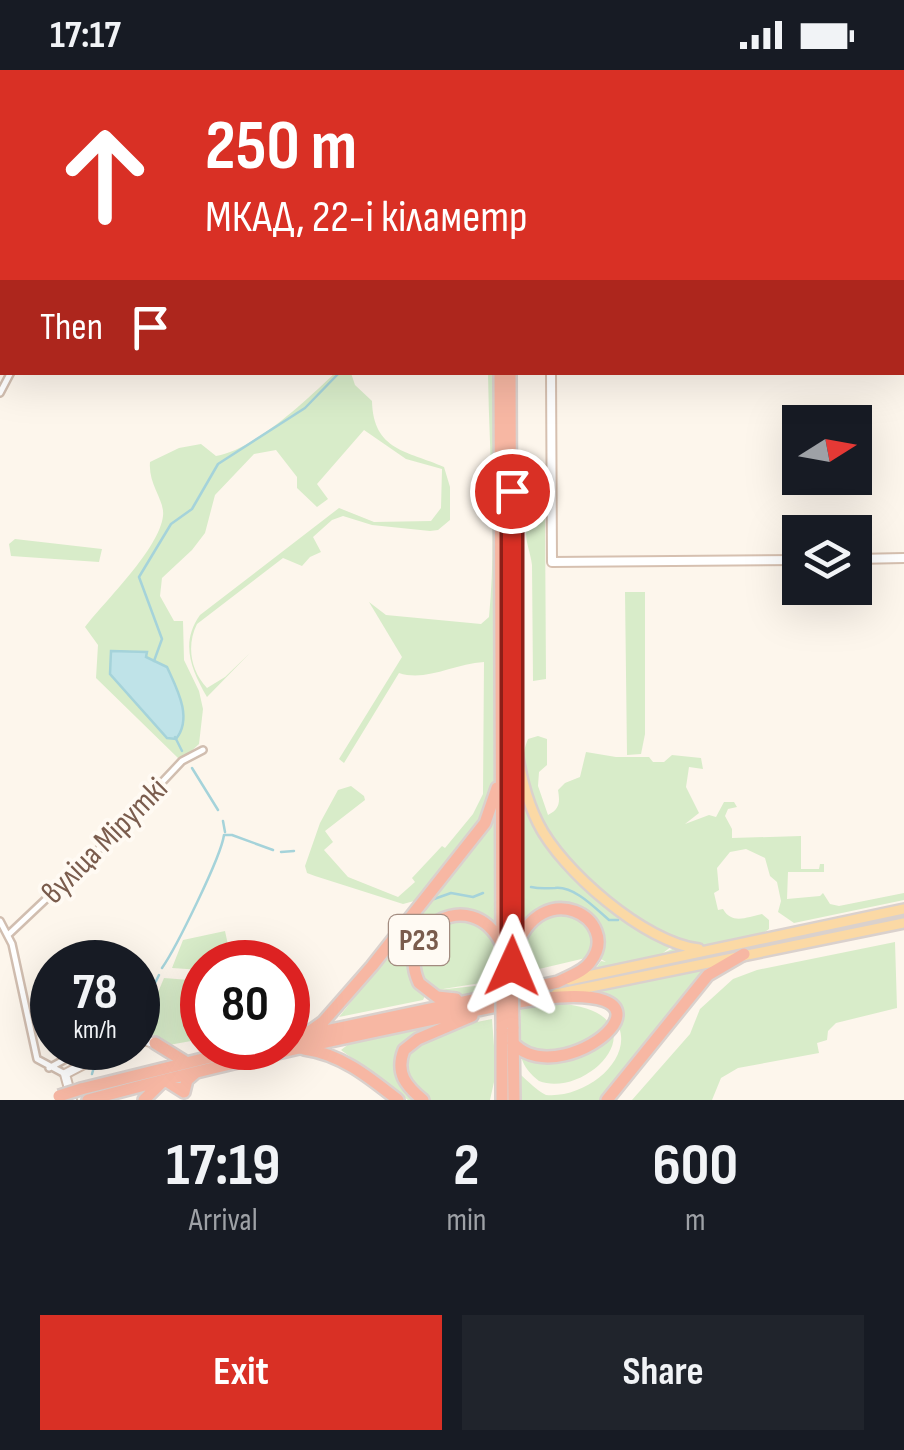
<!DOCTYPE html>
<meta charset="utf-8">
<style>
body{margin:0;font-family:"Sofia Sans Condensed",sans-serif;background:#20242c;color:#f1f3f6;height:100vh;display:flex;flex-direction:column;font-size:38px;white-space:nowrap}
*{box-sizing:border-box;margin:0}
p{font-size:32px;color:#9ea1a6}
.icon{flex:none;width:55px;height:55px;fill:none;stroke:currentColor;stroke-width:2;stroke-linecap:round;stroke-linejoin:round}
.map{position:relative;height:1030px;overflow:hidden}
.panel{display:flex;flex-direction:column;background:#171b24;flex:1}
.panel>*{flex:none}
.guide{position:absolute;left:0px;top:0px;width:905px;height:305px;box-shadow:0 10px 40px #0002;background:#d93025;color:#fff;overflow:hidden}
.needle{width:65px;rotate:79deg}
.tools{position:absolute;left:782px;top:335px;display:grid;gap:20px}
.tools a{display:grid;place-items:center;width:90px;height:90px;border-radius:0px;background:#171b24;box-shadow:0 10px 40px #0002;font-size:50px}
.speed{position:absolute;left:30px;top:870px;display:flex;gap:20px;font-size:50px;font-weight:700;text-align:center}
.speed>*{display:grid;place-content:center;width:130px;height:130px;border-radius:50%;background:#171b24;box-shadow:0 10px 40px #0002;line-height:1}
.speed small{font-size:25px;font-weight:400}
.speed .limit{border:15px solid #d22;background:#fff;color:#111}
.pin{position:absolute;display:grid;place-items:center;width:85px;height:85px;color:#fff;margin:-42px;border:5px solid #fff;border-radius:50%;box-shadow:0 2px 10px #0007}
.me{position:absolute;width:110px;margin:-55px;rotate:1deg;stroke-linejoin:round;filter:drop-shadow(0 0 8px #0008)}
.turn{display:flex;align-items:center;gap:35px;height:210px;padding:0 40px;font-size:45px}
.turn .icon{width:130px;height:130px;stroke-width:2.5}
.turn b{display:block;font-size:70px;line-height:85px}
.then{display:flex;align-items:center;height:95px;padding:0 40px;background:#0003;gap:20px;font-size:38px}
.eta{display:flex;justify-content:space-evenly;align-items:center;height:170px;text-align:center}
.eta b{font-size:60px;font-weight:700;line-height:70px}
.primary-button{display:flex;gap:20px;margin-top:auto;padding:20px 40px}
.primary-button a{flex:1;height:115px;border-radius:0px;background:#d93025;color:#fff;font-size:40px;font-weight:700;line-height:115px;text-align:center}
.primary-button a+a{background:#20242c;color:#f1f3f6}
.status{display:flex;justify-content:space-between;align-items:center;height:70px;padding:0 50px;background:#171b24;direction:ltr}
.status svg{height:28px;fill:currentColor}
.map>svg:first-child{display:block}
.green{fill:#d8ecc9}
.water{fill:#bfe3e8;stroke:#a5d3da;stroke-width:2.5}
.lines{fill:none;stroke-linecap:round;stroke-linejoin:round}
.stream{stroke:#a5d3da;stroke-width:2.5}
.street-casing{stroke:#d1beb0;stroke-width:10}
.secondary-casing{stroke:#d6c0b0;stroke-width:12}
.primary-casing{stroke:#dad1cd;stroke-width:14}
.highway-casing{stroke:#dad1cd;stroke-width:16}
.street{stroke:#fff;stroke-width:5}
.secondary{stroke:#fff;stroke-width:8}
.primary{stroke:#fbd9a5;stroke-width:9}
.highway{stroke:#f7b7a3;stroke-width:11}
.highway-bridge-casing{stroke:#dad1cd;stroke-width:16;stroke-linecap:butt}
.highway-bridge{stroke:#f7b7a3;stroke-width:11}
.route-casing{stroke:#8d1f18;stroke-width:25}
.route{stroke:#d93025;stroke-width:18}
.labels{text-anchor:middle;stroke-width:8;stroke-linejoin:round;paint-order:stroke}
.shield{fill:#fffaf3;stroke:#a28b7f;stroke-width:2.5}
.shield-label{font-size:30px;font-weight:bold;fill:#7a5c4d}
.street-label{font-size:32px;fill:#7a5c4d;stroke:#fffaf3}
</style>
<div class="status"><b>17:17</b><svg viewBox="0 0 49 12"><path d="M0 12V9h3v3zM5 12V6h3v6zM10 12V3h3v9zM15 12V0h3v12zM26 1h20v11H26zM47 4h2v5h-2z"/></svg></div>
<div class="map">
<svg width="904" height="1030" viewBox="0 0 904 1030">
<rect width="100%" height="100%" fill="#fdf6ec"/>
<path class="green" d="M 335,303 L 351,303 L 355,315 L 372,331 C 373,381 408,381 444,397 L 450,417 L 450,450 L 438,460 L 430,461 L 372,455 L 343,446 L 332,450 L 313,467 L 321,482 L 310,487 L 302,496 L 283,488 L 197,554 C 186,576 191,601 207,618 L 225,607 L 250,583 L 207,627 C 191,599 180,573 200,545 L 339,438 L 374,452 L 431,451 L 441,438 L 442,399 L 406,389 L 364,360 L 317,414 L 328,429 L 317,437 L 297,418 L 297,407 L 276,380 L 254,384 L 215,425 L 205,463 L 192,480 L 162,508 L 160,526 L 174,551 L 183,551 L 184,590 L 199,621 L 203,639 L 199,674 L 186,686 L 178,688 L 96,608 L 98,575 L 85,557 C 106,530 159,479 163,446 C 165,430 148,415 150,392 L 179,378 L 201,374 L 216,386 C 257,378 305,331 335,303 Z
M 488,303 L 494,303 L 495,715 L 492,737 L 418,830 L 403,834 L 315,806 L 307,803 L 305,796 L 320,753 L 338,720 L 351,716 L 364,726 L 365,730 L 325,761 L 333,772 L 324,780 L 348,807 L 398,827 L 415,812 L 412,808 L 442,776 L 445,778 L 473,744 L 483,724 L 484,592 C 453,594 426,612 399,603 L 344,693 L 339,689 L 402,587 L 369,532 L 386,545 L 481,554 L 489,547 C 497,466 489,384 488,303 Z
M 532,447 L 545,447 L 546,609 L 533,611 L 532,495 C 530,477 520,464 532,447 Z
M 15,469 L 102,479 L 99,492 L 11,486 L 9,474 Z
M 625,522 L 645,522 L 645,664 L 641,684 L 627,685 Z
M 538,666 L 547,669 L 547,695 L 539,702 L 538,716 L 548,745 C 560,739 560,732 558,720 L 565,713 L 580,707 L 586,682 L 616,687 L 649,687 L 653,692 L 664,692 L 672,685 L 701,688 L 703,699 L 689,697 L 686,717 L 699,743 L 685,754 L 709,745 L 716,747 L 724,732 L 734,732 L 737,737 L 728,739 L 725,746 L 732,759 L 732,768 L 801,766 L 801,799 L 819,799 L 820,794 L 824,794 L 824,802 L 788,802 L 787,829 L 820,826 L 823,823 L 830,834 L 839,836 L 904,823 L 904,830 L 794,853 L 778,842 L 781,831 L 777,812 L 770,806 L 765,788 L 746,779 L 730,782 L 717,798 L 719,820 L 714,823 L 718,840 L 723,839 C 732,855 747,847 762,844 L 769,850 L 769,859 L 762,864 C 740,869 715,878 693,874 C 629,864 496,742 528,669 Z
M 523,727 C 553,800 611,833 672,876 L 663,883 L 677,877 L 682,880 L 594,901 L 601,891 L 606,892 L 601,889 C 610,862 589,851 570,836 L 518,857 Z
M 498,745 L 497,854 L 469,842 L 418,865 L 419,919 L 425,926 L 423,930 L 339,947 Z
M 558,841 C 586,851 597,855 590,887 L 522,903 C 520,868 526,857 558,841 Z
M 456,850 C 501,856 494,875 493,911 L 437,920 L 494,914 L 494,921 L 461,928 L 427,919 C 409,888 423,861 456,850 Z
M 225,861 L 231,889 L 202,892 L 202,900 L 172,898 L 183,870 Z
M 895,872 L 897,938 L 836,953 L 828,961 L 827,970 L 817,973 L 819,983 L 738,998 L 721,1008 L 712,1030 L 632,1030 L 690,964 L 700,939 L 733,909 L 757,900 Z
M 707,898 L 601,1030 L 521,1030 L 521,1005 C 529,1012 536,1020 546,1025 C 600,1030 666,958 579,925 Z
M 164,908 L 202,911 L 202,969 L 169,975 L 143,958 Z
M 557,933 C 669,943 589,1030 539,1011 C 531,1005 523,996 521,986 C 518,971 521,953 521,938 Z
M 492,949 L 496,1003 L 490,1030 L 429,1030 L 404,1001 L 409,979 L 472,953 Z
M 455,951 L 400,985 L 417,1030 L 408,1030 L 341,980 L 350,973 Z"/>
<path class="water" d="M 111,581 L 147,582 L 146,587 L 167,597 C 177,619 193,648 176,669 L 167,668 L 110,604 Z"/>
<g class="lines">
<path class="stream" d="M 154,591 L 162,569 L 139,507 L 171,454 L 192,439 L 218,394 L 305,338 L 340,302
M 175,667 L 182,681
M 192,698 L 218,740
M 223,751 L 225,762
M 281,782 L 294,781
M 531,817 C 541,819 545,818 555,818 C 574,816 594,837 609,850 L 618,850
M 434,829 L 451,823 L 473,827 L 483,823
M 162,898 C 176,878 221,787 224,765 L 232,765 L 273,780
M 138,948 L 159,905
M 92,1004 L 94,997 L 114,991 L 115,984"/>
<g class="street-casing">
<path id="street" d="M 0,273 L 2,274
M 0,323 L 11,302
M 0,851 L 12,874 L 37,989 L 65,1004
M 8,865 L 100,778 L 182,691 L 203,680
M 138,907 L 139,906
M 49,998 L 86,978"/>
</g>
<g class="secondary-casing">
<path id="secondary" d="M 547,0 L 547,2
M 551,302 L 552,492 L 800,490
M 855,489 L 904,488
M 138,969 L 155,973
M 72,1030 L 65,1004 L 115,978"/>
</g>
<g class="primary-casing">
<path id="primary" d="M 515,671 C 520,700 525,727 538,753 C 561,800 645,873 699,879
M 569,910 L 904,839
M 556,924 L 904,853"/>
</g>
<g class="highway-casing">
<path id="highway" d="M 497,0 L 497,2
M 508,0 L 508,2
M 500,302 L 502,898
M 510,302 L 512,896
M 456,929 L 437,927 L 419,913 C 394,859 471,814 501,873
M 513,957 L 514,1030
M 502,959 L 502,1030
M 309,962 L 323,952 L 372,896 L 485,753 L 497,718
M 288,969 L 558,912 C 569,906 584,902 591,891 C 622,850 542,803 515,880
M 155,973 L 184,991
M 304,979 C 341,984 369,1007 398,1030
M 165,1010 L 184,1022 L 187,1010 L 195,1003
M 81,1019 L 247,978
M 88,1030 C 223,993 360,964 497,936 C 727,890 565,1030 513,973
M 144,1030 L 162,1012
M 423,1030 C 406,1016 395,1003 404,980 L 418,969 L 472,946
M 607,1030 L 708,905 L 744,884"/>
</g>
<use href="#street" class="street"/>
<use href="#secondary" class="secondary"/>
<use href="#primary" class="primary"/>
<use href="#highway" class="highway"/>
<g class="highway-bridge-casing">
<path id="highway-bridge" d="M 512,896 L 513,957
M 502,898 L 502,959
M 59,1026 L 81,1019"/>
</g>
<use href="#highway-bridge" class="highway-bridge"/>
</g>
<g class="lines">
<g class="route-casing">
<path id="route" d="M 512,421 L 512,896"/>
</g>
<use href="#route" class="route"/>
</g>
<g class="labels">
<rect class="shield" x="389" y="845" width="60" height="50" rx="8"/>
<g class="shield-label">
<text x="419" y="880">Р23</text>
</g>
<g class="street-label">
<text transform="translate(104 770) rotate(-45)" y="11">вуліца Міруткі</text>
</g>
</g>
</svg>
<div class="tools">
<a><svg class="needle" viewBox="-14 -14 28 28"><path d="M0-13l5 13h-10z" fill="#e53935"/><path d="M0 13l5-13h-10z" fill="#9ea1a6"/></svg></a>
<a><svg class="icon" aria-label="layers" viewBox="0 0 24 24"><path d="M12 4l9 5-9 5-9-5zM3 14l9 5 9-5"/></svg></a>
</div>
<div class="speed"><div>78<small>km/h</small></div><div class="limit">80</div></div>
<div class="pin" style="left:512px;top:421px;background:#d93025"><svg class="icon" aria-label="arrive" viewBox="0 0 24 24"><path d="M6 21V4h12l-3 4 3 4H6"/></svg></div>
<svg class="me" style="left:512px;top:896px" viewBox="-20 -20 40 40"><path d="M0-17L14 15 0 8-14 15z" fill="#d93025" stroke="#fff" stroke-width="4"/></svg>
<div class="guide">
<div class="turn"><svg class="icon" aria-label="ahead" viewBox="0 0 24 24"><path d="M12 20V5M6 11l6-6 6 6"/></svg><div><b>250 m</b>МКАД, 22-і кіламетр</div></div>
<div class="then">Then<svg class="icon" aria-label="arrive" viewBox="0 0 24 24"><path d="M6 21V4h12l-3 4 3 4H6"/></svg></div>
</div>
</div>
<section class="panel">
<div class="eta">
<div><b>17:19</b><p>Arrival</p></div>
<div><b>2</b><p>min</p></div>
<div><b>600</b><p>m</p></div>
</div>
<div class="primary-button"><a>Exit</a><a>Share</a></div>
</section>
